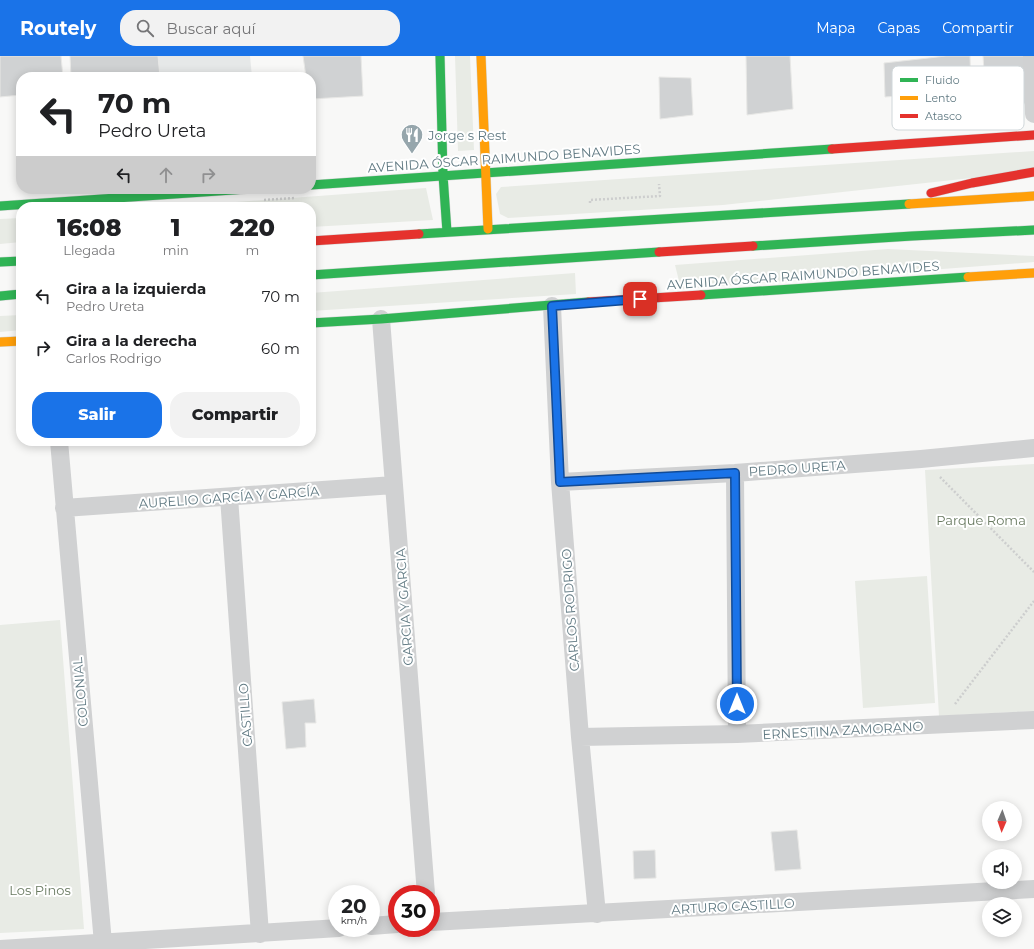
<!DOCTYPE html>
<html lang="es">
<meta charset="utf-8">
<style>
body{margin:0;font-family:Montserrat,sans-serif;background:#f2f2f2;color:#202124;height:100vh;display:flex;flex-direction:column;font-size:15px;white-space:nowrap}
*{box-sizing:border-box;margin:0}
p{font-size:13px;color:#757577}
.icon{flex:none;width:22px;height:22px;fill:none;stroke:currentColor;stroke-width:2;stroke-linecap:round;stroke-linejoin:round}
.map{position:relative;flex:1;overflow:hidden}
.panel{position:absolute;left:16px;top:146px;width:300px;height:244px;display:flex;flex-direction:column;background:#fff;border-radius:16px;box-shadow:0 2px 10px #0003}
.panel>*{flex:none}
.banner{position:absolute;left:16px;top:16px;width:300px;height:122px;border-radius:16px;box-shadow:0 2px 10px #0003;background:#fff;color:#202124;overflow:hidden}
.needle{width:26px;rotate:182deg}
.controls{position:absolute;left:982px;top:745px;display:grid;gap:8px}
.controls a{display:grid;place-items:center;width:40px;height:40px;border-radius:50%;background:#fff;box-shadow:0 2px 10px #0003;font-size:20px}
.speed{position:absolute;left:328px;top:829px;display:flex;gap:8px;font-size:20px;font-weight:700;text-align:center}
.speed>*{display:grid;place-content:center;width:52px;height:52px;border-radius:50%;background:#fff;box-shadow:0 2px 10px #0003;line-height:1}
.speed small{font-size:10px;font-weight:400}
.speed .limit{border:6px solid #d22;background:#fff;color:#111}
.pin{position:absolute;display:grid;place-items:center;width:34px;height:34px;color:#fff;margin:-17px;border-radius:8px;box-shadow:0 2px 6px #0006}
.me{position:absolute;width:44px;margin:-22px;rotate:0deg;stroke-linejoin:round;filter:drop-shadow(0 0 3px #0008)}
.turn{display:flex;align-items:center;gap:14px;height:84px;padding:0 16px;font-size:18px}
.turn .icon{width:52px;height:52px;stroke-width:2.5}
.turn b{display:block;font-size:28px;line-height:34px}
.lanes{display:flex;align-items:center;height:38px;padding:0 16px;background:#0003;justify-content:center;gap:20px;direction:ltr}
.lanes .off{opacity:.35}
.eta{display:flex;justify-content:space-evenly;align-items:center;height:68px;text-align:center}
.eta b{font-size:24px;font-weight:800;line-height:28px}
.cta{display:flex;gap:8px;margin-top:auto;padding:8px 16px}
.cta a{flex:1;height:46px;border-radius:16px;background:#1a73e8;color:#fff;font-size:16px;font-weight:800;line-height:46px;text-align:center}
.cta a+a{background:#f2f2f2;color:#202124}
ul{padding:0;list-style:none}
li{display:flex;align-items:center;gap:12px;height:52px;padding:0 16px}
li div{flex:1}
li b{display:block;font-size:15px}
li em{font-style:normal}
header{display:flex;align-items:center;gap:24px;box-sizing:border-box;height:56px;padding:0 20px;background:#1a73e8;color:#fff}
header strong{font-size:19px}
nav{display:flex;gap:22px;margin-inline-start:auto;font-size:14px}
.search{width:280px;height:36px;background:#f2f2f2;display:flex;align-items:center;gap:10px;box-sizing:border-box;padding:0 14px;border-radius:16px;color:#757577;font-size:15px}
.map>svg:first-child{display:block}
.built{fill:#e6e8e8}
.green{fill:#e8ebe5}
.building{fill:#d0d2d3;stroke:#e8e8e6}
.lines{fill:none;stroke-linecap:round;stroke-linejoin:round}
.fast-casing{stroke:#d3d5d5;stroke-width:10}
.slow-casing{stroke:#d3d5d5;stroke-width:10}
.jam-casing{stroke:#d3d5d5;stroke-width:10}
.path{stroke:#cdcece;stroke-width:2.5;stroke-dasharray:2 2;stroke-linecap:butt}
.street{stroke:#d0d1d2;stroke-width:18}
.fast{stroke:#30b455;stroke-width:9}
.slow{stroke:#ff9f0a;stroke-width:9}
.jam{stroke:#e5322d;stroke-width:9}
.route-casing{stroke:#114b97;stroke-width:10}
.route{stroke:#1a73e8;stroke-width:7}
.labels{text-anchor:middle;stroke-width:4;stroke-linejoin:round;paint-order:stroke}
.poi-label{font-size:13px;fill:#617a83;stroke:#fff;text-anchor:start}
.street-label{font-size:13px;fill:#617a83;stroke:#fff}
.park-label{font-size:13px;fill:#697a61;stroke:#fff}
.key{fill:#fff;stroke:#d0d7da;stroke-width:1}
.key-label{font-size:11px;fill:#617a83}
</style>
<header>
<strong>Routely</strong>
<div class="search"><svg class="icon" aria-label="search" viewBox="0 0 24 24"><circle cx="10" cy="10" r="6"/><path d="M15 15l6 6"/></svg>Buscar aquí</div>
<nav><a>Mapa</a><a>Capas</a><a>Compartir</a></nav>
</header>
<div class="map">
<svg width="1034" height="893" viewBox="0 0 1034 893">
<rect width="100%" height="100%" fill="#f8f8f7"/>
<path class="built" d="M 158,0 L 250,0 L 252,21 L 160,21 Z"/>
<path class="green" d="M 455,0 L 470,0 L 474,94 L 458,95 Z
M 1034,95 L 1034,112 L 999,119 L 723,149 L 508,162 L 500,158 L 496,138 L 501,131 Z
M 426,132 L 433,164 L 311,171 L 311,151 L 168,151 Z
M 21,162 L 21,186 L 0,188 L 0,163 Z
M 888,193 L 1034,200 L 1034,206 L 681,233 L 675,209 Z
M 575,217 L 576,238 L 311,255 L 311,237 Z
M 21,259 L 21,274 L 0,276 L 0,260 Z
M 1034,408 L 1034,655 L 939,660 L 925,414 Z
M 927,520 L 935,647 L 863,652 L 855,525 Z
M 60,564 L 84,873 L 0,877 L 0,569 Z"/>
<path class="building" d="M 0,0 L 61,0 L 63,21 L 21,21 L 21,39 L 0,41 Z
M 70,0 L 158,0 L 160,21 L 71,21 Z
M 303,0 L 361,0 L 363,40 L 311,43 L 311,21 L 306,21 Z
M 746,0 L 790,0 L 793,53 L 747,59 Z
M 946,0 L 970,0 L 971,34 L 885,41 L 884,7 Z
M 983,0 L 1028,0 L 1031,48 L 986,46 Z
M 659,21 L 691,22 L 693,59 L 660,63 Z
M 314,643 L 316,667 L 305,667 L 306,691 L 286,693 L 282,646 Z
M 797,774 L 801,813 L 775,815 L 771,776 Z
M 655,794 L 656,822 L 634,823 L 633,795 Z"/>
<g class="lines">
<g class="fast-casing">
<path id="fast" d="M 440,0 L 443,119 L 447,176
M 311,129 L 832,93
M 0,150 L 247,133
M 419,178 L 909,148
M 753,190 L 912,180 L 1034,174
M 0,206 L 21,205
M 311,219 L 659,196
M 701,239 L 968,221
M 0,240 L 21,238
M 311,267 L 381,263 L 588,246"/>
</g>
<g class="slow-casing">
<path id="slow" d="M 481,0 L 488,173
M 909,148 L 1034,140
M 968,221 L 1034,217
M 0,286 L 21,285"/>
</g>
<g class="jam-casing">
<path id="jam" d="M 832,93 L 1034,79
M 931,137 L 972,127 L 1034,116
M 311,185 L 419,178
M 659,196 L 753,190
M 588,246 L 701,239"/>
</g>
<path class="path" d="M 264,144 L 295,142
M 590,147 L 590,144 L 660,140 L 659,128
M 940,421 L 1034,516
M 955,648 L 1034,545"/>
<path class="street" d="M 1032,0 L 1034,58
M 552,250 L 560,426 L 580,681 L 597,858
M 381,263 L 426,838
M 59,385 L 103,887
M 735,417 L 737,678
M 560,426 L 735,417 L 921,403 L 1034,392
M 229,441 L 260,878
M 64,452 L 394,429
M 580,681 L 737,678 L 1034,664
M 431,866 L 1034,833
M 371,870 L 397,868
M 0,893 L 339,872"/>
<use href="#fast" class="fast"/>
<use href="#slow" class="slow"/>
<use href="#jam" class="jam"/>
</g>
<g class="lines">
<g class="route-casing">
<path id="route" d="M 640,243 L 552,250 L 560,426 L 735,417 L 737,648"/>
</g>
<use href="#route" class="route"/>
</g>
<defs>
<g id="restaurant-pin" transform="scale(1.15)"><path d="M0 17L-7.5 6A9.5 9.5 0 1 1 7.5 6Z" fill="#96a6ac" stroke="#fff"/><path d="M-5-6h1v4h1v-4h1v4h1v-4h1v5L-1.5 .5V6h-2V.5L-5-1ZM5-6V6H3V1.5H1.5Q1.5-4 5-6Z" fill="#fff"/></g>
</defs>
<g fill-rule="evenodd">
<use href="#restaurant-pin" x="412" y="79"/>
</g>
<g class="labels">
<g class="poi-label">
<text x="428" y="84">Jorge s Rest</text>
</g>
<g class="street-label">
<text transform="translate(504 102) rotate(-4)" y="5">AVENIDA ÓSCAR RAIMUNDO BENAVIDES</text>
<text transform="translate(803 219) rotate(-4)" y="5">AVENIDA ÓSCAR RAIMUNDO BENAVIDES</text>
<text transform="translate(797 412) rotate(-4)" y="5">PEDRO URETA</text>
<text transform="translate(229 441) rotate(-4)" y="5">AURELIO GARCÍA Y GARCÍA</text>
<text transform="translate(404 551) rotate(-94)" y="5">GARCIA Y GARCIA</text>
<text transform="translate(570 554) rotate(-94)" y="5">CARLOS RODRIGO</text>
<text transform="translate(80 636) rotate(-95)" y="5">COLONIAL</text>
<text transform="translate(245 659) rotate(-94)" y="5">CASTILLO</text>
<text transform="translate(843 674) rotate(-3)" y="5">ERNESTINA ZAMORANO</text>
<text transform="translate(733 850) rotate(-3)" y="5">ARTURO CASTILLO</text>
</g>
<g class="park-label">
<text x="981" y="469">Parque Roma</text>
<text x="40" y="839">Los Pinos</text>
</g>
</g>
<rect x="892" y="10" width="132" height="64" rx="6" class="key"/>
<rect x="900" y="22" width="18" height="4" fill="#30b455"/>
<rect x="900" y="40" width="18" height="4" fill="#ff9f0a"/>
<rect x="900" y="58" width="18" height="4" fill="#e5322d"/>
<g class="key-label">
<text x="925" y="28">Fluido</text>
<text x="925" y="46">Lento</text>
<text x="925" y="64">Atasco</text>
</g>
</svg>
<div class="controls">
<a><svg class="needle" viewBox="-14 -14 28 28"><path d="M0-13l5 13h-10z" fill="#e53935"/><path d="M0 13l5-13h-10z" fill="#757577"/></svg></a>
<a><svg class="icon" aria-label="sound" viewBox="0 0 24 24"><path d="M4 9h4l5-4v14l-5-4H4zM17 9q2 3 0 6"/></svg></a>
<a><svg class="icon" aria-label="layers" viewBox="0 0 24 24"><path d="M12 4l9 5-9 5-9-5zM3 14l9 5 9-5"/></svg></a>
</div>
<div class="speed"><div>20<small>km/h</small></div><div class="limit">30</div></div>
<div class="pin" style="left:640px;top:243px;background:#d93025"><svg class="icon" aria-label="arrive" viewBox="0 0 24 24"><path d="M6 21V4h12l-3 4 3 4H6"/></svg></div>
<svg class="me" style="left:737px;top:648px" viewBox="-20 -20 40 40"><circle r="17" fill="#1a73e8" stroke="#fff" stroke-width="3"/><path d="M0-11L8 9 0 5-8 9z" fill="#fff"/></svg>
<div class="banner">
<div class="turn"><svg class="icon" aria-label="left" viewBox="0 0 24 24"><path d="M17 20v-9H6M10 6l-5 5 5 5"/></svg><div><b>70 m</b>Pedro Ureta</div></div>
<div class="lanes"><svg class="icon" aria-label="left" viewBox="0 0 24 24"><path d="M17 20v-9H6M10 6l-5 5 5 5"/></svg><svg class="icon off" aria-label="ahead" viewBox="0 0 24 24"><path d="M12 20V5M6 11l6-6 6 6"/></svg><svg class="icon off" aria-label="right" viewBox="0 0 24 24"><path d="M7 20v-9h11M14 6l5 5-5 5"/></svg></div>
</div>
<section class="panel">
<div class="eta">
<div><b>16:08</b><p>Llegada</p></div>
<div><b>1</b><p>min</p></div>
<div><b>220</b><p>m</p></div>
</div>
<ul>
<li><svg class="icon" aria-label="left" viewBox="0 0 24 24"><path d="M17 20v-9H6M10 6l-5 5 5 5"/></svg><div><b>Gira a la izquierda</b><p>Pedro Ureta</p></div><em>70 m</em></li>
<li><svg class="icon" aria-label="right" viewBox="0 0 24 24"><path d="M7 20v-9h11M14 6l5 5-5 5"/></svg><div><b>Gira a la derecha</b><p>Carlos Rodrigo</p></div><em>60 m</em></li>
</ul>
<div class="cta"><a>Salir</a><a>Compartir</a></div>
</section>
</div>
